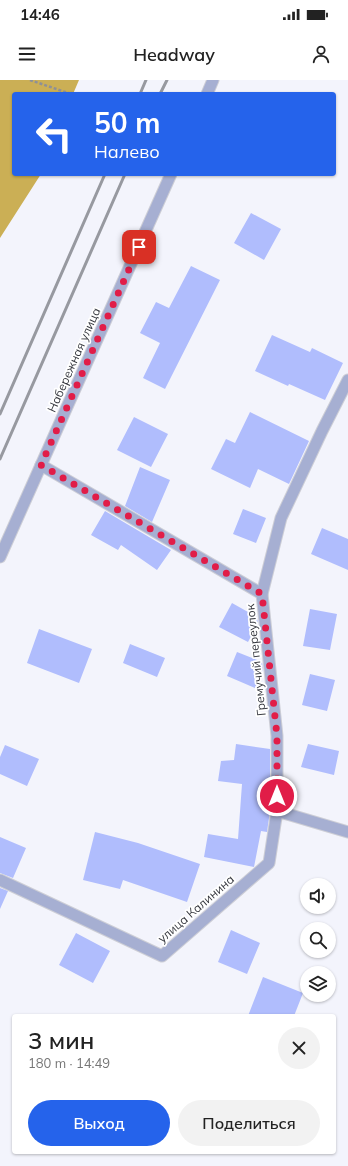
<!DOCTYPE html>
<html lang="ru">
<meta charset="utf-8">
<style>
body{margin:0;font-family:Mulish,sans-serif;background:#f2f2f2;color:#222;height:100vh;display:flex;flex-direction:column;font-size:15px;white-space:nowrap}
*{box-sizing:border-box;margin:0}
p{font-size:13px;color:#767676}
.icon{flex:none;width:22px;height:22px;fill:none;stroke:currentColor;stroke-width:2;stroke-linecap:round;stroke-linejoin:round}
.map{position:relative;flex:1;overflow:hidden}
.drawer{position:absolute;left:12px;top:934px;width:324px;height:140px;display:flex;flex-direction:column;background:#fff;border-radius:4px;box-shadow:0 1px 3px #0004}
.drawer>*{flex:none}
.banner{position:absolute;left:12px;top:12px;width:324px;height:84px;border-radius:4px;box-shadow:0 1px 3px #0004;background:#2563eb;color:#fff;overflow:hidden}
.buttons{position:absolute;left:300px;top:798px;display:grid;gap:8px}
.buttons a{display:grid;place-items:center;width:36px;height:36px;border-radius:50%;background:#fff;box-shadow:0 1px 3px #0004;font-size:20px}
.pin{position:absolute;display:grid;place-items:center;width:34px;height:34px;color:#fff;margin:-17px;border-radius:8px;box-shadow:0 2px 6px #0006}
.me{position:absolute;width:44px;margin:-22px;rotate:0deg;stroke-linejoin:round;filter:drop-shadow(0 0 3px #0008)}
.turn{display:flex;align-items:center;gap:14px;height:84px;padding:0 16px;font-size:18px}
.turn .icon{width:52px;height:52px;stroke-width:2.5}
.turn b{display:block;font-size:28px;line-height:34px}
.round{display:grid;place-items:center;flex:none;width:42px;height:42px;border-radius:21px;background:#f2f2f2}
.overview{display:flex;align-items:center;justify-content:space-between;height:68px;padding:0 16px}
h1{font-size:24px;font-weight:600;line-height:30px}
.cta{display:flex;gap:8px;margin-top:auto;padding:8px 16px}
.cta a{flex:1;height:46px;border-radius:24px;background:#2563eb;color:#fff;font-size:16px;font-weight:600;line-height:46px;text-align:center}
.cta a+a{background:#f2f2f2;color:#222}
.status{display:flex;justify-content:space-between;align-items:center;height:28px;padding:0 20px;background:#fff;direction:ltr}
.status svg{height:11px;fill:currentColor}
header{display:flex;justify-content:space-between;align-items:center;height:52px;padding:0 16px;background:#fff;font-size:18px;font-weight:600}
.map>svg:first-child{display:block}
.water{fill:#cbaf55}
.building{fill:#b0bdfd}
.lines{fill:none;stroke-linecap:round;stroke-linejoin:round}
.service-casing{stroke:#cdced6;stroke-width:13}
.minor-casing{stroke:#cdced6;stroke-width:13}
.tertiary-casing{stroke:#cdced6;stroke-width:13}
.path{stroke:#8e9097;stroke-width:2.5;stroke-dasharray:3 2;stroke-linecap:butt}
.service{stroke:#a6afd2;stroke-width:11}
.minor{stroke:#a6afd2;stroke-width:11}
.tertiary{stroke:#a6afd2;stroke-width:11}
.rail{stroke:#9799a0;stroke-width:3}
.route{stroke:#e11d48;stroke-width:7;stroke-dasharray:0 12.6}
.labels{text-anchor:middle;stroke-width:3.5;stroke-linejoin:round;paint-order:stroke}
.street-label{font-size:12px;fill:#36383f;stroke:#fff}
</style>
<div class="status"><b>14:46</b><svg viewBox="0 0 49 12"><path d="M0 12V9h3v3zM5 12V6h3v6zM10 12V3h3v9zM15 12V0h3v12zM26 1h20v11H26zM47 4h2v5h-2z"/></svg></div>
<header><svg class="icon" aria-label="menu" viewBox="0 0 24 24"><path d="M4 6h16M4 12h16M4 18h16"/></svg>Headway<svg class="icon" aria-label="person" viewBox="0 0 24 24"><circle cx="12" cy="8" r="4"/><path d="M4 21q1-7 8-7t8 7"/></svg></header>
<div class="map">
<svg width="348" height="1086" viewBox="0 0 348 1086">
<rect width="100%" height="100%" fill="#f3f4fc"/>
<path class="water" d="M 0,0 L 79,0 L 73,14 L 14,14 L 14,94 L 41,94 L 0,158 Z"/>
<path class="building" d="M 251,133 L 281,149 L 264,180 L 234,163 Z
M 191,186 L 220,200 L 165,309 L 143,298 L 160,263 L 140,253 L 156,222 L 169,228 Z
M 272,255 L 310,272 L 312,268 L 343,283 L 325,320 L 289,304 L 288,306 L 255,291 Z
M 250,332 L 309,361 L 289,404 L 258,389 L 250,408 L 211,389 L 226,359 L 235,363 Z
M 134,337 L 168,354 L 151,387 L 117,370 Z
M 140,387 L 170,400 L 152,442 L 125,426 Z
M 243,429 L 266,438 L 256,463 L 233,454 Z
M 105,431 L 171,470 L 157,490 L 121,465 L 118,470 L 91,455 Z
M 322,448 L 348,459 L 348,490 L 311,474 Z
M 232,523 L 257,537 L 258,543 L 248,562 L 219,547 Z
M 310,529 L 337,534 L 330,570 L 303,566 Z
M 39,549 L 92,569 L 79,603 L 27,583 Z
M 130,564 L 165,578 L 157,597 L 123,583 Z
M 237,572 L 262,582 L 263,589 L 255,608 L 227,596 Z
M 310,594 L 335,600 L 327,631 L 302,625 Z
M 236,664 L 270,669 L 270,731 L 267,752 L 261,751 L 254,787 L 204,777 L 208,754 L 238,759 L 242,704 L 218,701 L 221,681 L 234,680 Z
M 308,664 L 339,671 L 334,695 L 301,687 Z
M 5,665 L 39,679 L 27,706 L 0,694 L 0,677 Z
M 95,752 L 138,763 L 200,784 L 187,822 L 123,800 L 120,809 L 83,800 Z
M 0,757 L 26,768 L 13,798 L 0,793 Z
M 0,808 L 8,811 L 0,829 Z
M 231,850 L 260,863 L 247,894 L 218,882 Z
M 76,853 L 110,871 L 93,903 L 59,885 Z
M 263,897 L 303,913 L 294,936 L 248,936 Z"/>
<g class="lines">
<g class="service-casing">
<path id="service" d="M 41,385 L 262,514"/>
</g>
<g class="minor-casing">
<path id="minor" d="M 277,731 L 277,656 L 262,514 L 281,438 L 322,351 L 348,300
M 0,800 L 162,876 L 269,783 L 277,731 L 348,752"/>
</g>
<g class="tertiary-casing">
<path id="tertiary" d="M 207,14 L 213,0
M 0,477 L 171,94"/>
</g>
<path class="path" d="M 30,0 L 71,14"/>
<use href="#service" class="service"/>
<use href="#minor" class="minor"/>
<use href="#tertiary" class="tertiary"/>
<path class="rail" d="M 140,14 L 146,0
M 160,14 L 167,0
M 0,334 L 105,94
M 0,379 L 125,94"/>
</g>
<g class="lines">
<path class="route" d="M 139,167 L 41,385 L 262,514 L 277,656 L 277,716"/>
</g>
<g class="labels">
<g class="street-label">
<text transform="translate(74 280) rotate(-66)" y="4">Набережная улица</text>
<text transform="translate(256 580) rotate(-96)" y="4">Гремучий переулок</text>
<text transform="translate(196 829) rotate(-41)" y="4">улица Калинина</text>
</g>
</g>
</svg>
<div class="buttons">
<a><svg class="icon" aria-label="sound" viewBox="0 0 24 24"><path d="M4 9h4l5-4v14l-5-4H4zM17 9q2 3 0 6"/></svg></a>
<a><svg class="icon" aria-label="search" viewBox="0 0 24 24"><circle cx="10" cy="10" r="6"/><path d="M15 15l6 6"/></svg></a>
<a><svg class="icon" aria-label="layers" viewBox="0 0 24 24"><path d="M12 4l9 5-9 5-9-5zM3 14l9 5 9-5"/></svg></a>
</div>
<div class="pin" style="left:139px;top:167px;background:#d93025"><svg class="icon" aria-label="arrive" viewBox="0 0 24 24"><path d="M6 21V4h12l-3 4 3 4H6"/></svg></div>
<svg class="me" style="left:277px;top:716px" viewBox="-20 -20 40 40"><circle r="17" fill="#e11d48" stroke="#fff" stroke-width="3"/><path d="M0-11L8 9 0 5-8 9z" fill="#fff"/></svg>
<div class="banner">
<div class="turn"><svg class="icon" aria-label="left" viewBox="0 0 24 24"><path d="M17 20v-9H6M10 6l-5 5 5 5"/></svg><div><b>50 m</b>Налево</div></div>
</div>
<section class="drawer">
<div class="overview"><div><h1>3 мин</h1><p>180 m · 14:49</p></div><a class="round"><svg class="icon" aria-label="close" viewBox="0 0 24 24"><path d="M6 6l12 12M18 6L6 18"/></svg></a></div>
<div class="cta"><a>Выход</a><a>Поделиться</a></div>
</section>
</div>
